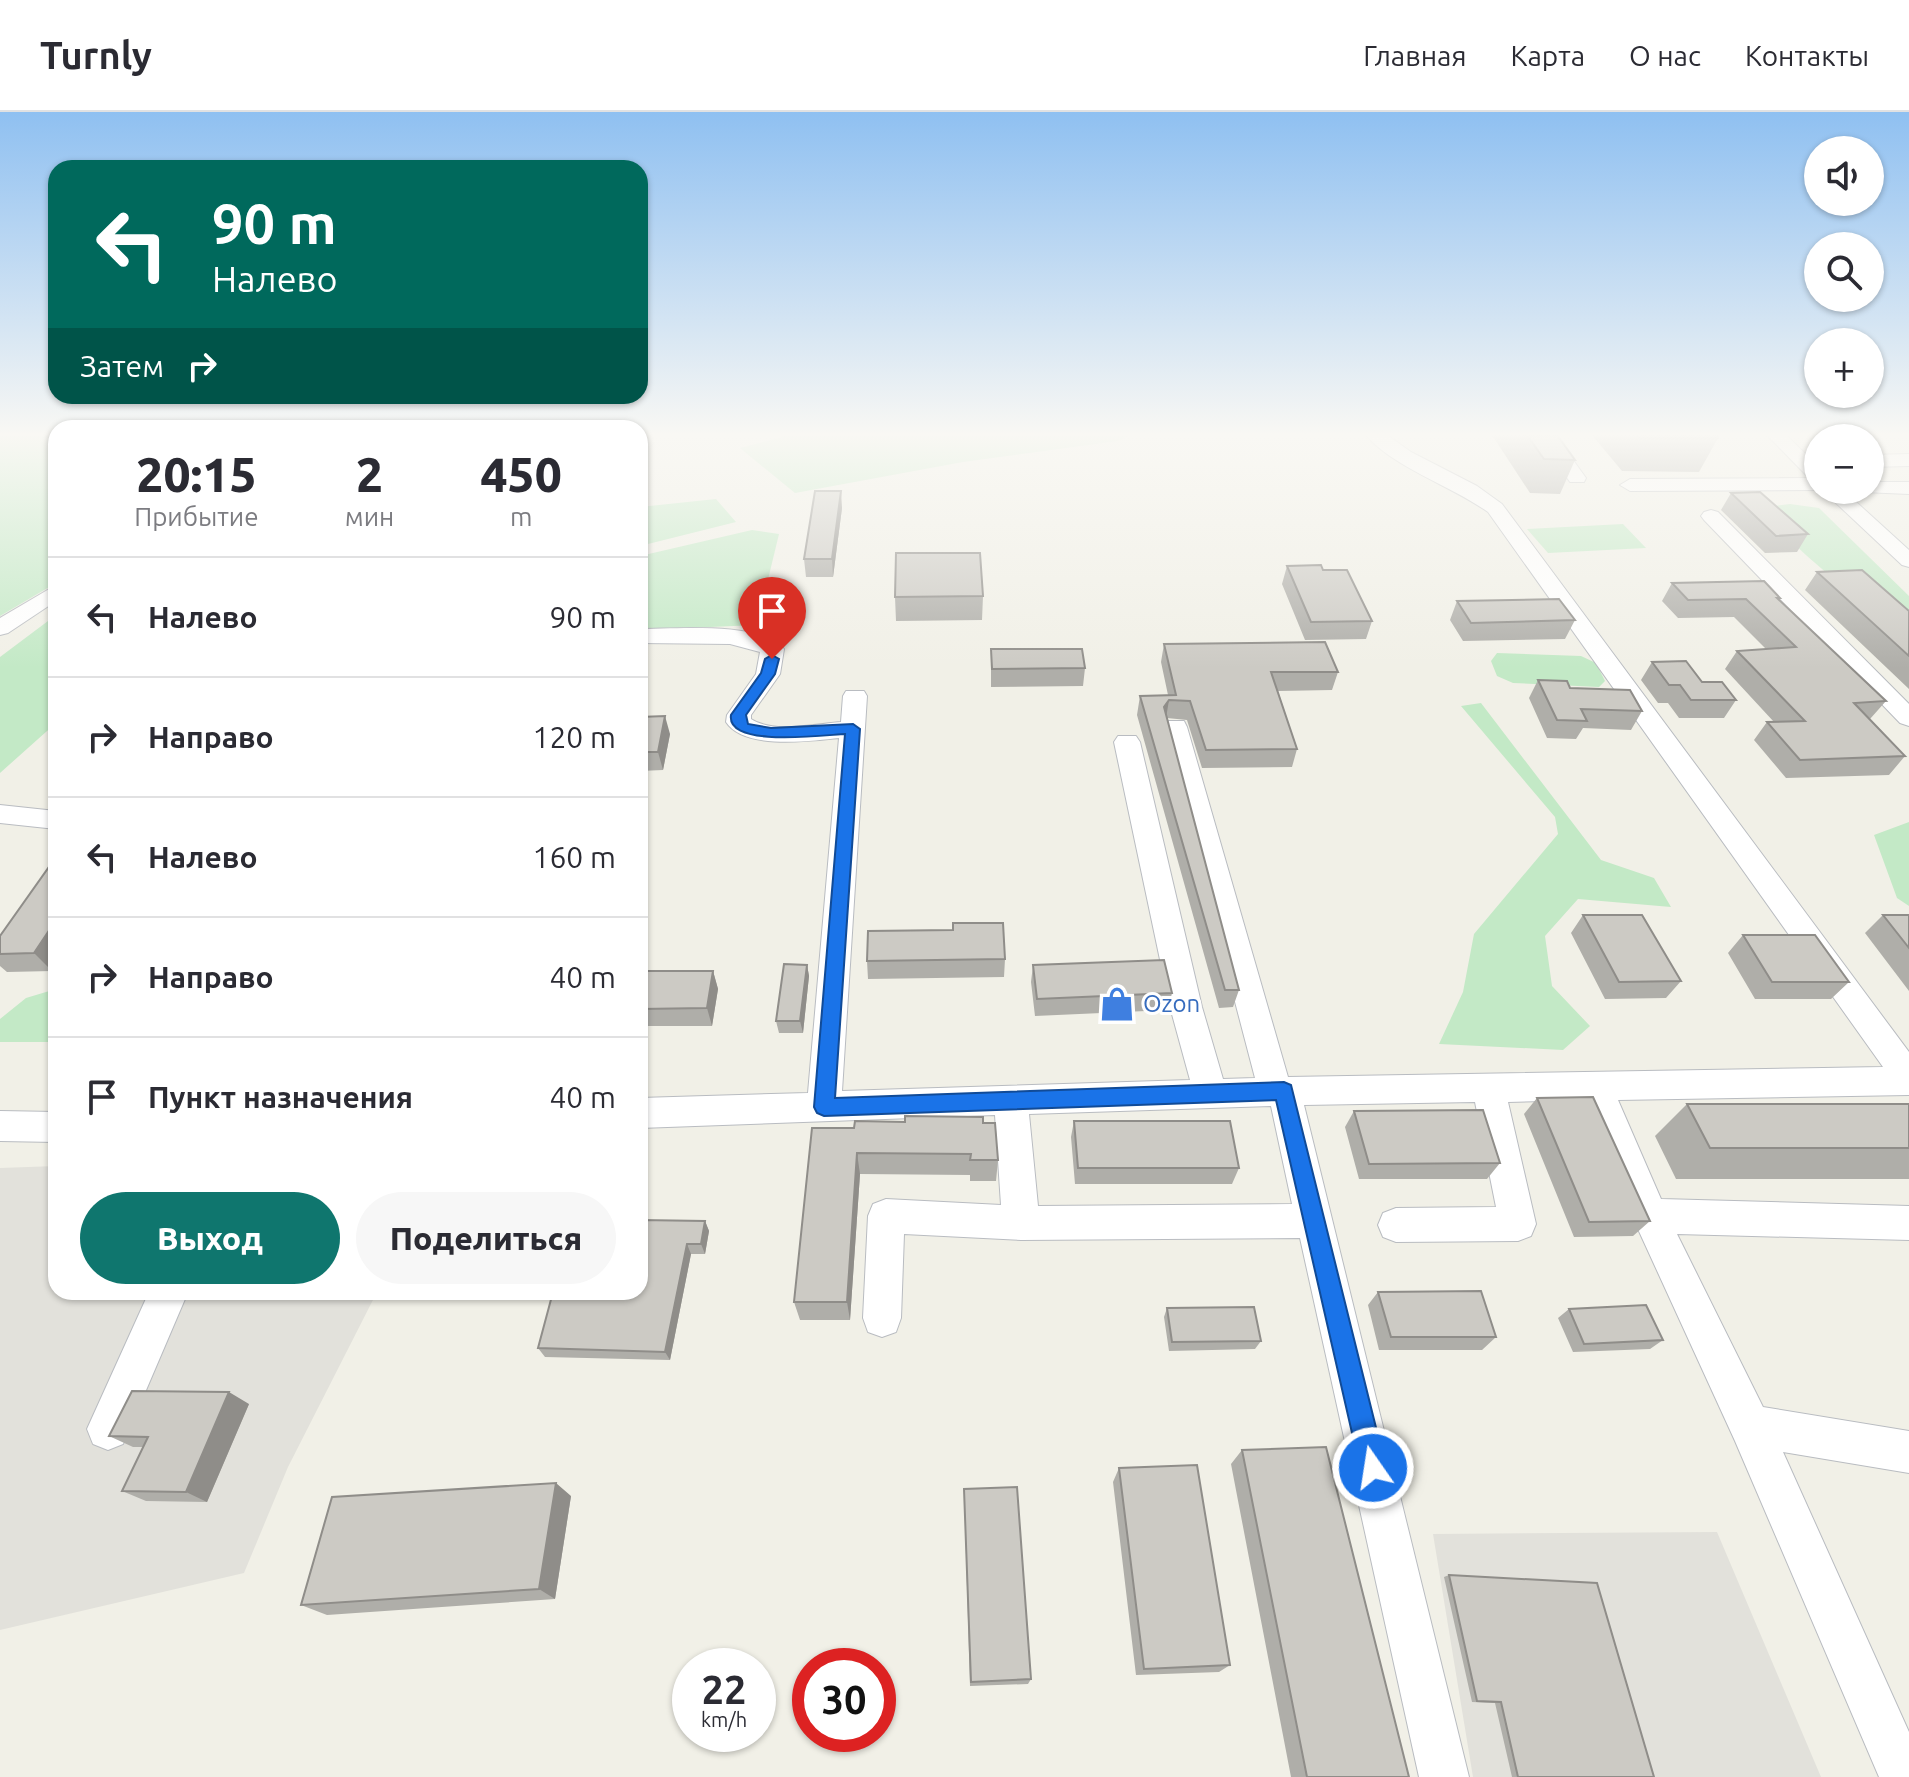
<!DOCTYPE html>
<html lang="ru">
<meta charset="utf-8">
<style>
body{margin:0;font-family:Ubuntu,sans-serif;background:#f7f7f7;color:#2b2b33;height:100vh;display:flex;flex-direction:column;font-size:30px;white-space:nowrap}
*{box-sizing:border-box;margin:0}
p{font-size:26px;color:#7c7c81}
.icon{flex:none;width:44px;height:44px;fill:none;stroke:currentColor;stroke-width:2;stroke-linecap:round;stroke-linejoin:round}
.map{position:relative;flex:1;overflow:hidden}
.side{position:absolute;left:48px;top:308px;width:600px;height:880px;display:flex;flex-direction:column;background:#fff;border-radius:24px;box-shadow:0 2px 6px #0004}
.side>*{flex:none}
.guide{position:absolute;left:48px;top:48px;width:600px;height:244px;border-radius:24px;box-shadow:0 2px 6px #0004;background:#00695c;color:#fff;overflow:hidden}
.fabs{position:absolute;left:1804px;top:24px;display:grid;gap:16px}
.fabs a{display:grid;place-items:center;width:80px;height:80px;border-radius:50%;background:#fff;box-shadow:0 2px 6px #0004;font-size:40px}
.speed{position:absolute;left:672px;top:1536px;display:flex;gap:16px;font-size:40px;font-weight:700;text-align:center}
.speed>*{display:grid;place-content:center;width:104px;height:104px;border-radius:50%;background:#fff;box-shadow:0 2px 6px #0004;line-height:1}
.speed small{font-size:20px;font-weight:400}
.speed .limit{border:12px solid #d22;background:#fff;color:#111}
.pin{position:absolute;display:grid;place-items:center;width:68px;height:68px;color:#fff;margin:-82px -34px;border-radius:50% 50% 50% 0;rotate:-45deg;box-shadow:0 0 8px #0007}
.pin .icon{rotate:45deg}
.me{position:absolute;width:88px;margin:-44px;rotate:347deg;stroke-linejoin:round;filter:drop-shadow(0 0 6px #0008)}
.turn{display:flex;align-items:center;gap:28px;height:168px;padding:0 32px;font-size:36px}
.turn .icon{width:104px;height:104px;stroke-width:2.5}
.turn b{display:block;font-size:56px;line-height:68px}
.then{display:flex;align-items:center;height:76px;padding:0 32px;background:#0003;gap:16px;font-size:30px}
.eta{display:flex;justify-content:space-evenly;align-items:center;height:136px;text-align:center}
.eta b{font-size:48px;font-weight:800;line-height:56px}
.action{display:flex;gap:16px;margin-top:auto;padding:16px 32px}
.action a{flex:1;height:92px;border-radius:48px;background:#0f766e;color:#fff;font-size:32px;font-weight:800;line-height:92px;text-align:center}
.action a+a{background:#f7f7f7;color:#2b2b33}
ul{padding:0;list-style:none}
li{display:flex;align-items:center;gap:24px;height:120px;padding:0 32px;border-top:2px solid #e1e1e2}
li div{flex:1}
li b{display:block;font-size:30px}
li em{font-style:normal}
header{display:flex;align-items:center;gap:48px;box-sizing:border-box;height:112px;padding:0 40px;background:#fff;border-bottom:2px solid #e1e1e2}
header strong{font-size:38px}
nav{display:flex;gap:44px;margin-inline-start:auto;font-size:28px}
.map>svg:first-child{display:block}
.industrial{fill:#e2e1db}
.green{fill:#c3e9c6}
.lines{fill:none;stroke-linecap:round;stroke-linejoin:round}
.minor-casing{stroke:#b9bcc1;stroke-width:2}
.minor{fill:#fff;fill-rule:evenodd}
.wall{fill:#afaea9}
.shaded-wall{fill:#8f8d89}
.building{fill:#cccac4;stroke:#8f8d89;stroke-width:2}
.route{fill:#1a73e8;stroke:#114b97;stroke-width:2}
.labels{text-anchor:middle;stroke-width:6;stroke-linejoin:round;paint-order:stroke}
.shop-label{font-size:24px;fill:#366cbe;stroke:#fff;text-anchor:start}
</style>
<header>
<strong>Turnly</strong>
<nav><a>Главная</a><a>Карта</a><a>О нас</a><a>Контакты</a></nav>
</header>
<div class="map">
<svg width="1909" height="1665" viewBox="0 0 1909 1665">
<rect width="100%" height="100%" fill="#f1f0e7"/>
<path class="industrial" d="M 56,1054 L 56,1180 L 377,1180 L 288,1355 L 244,1461 L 0,1518 L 0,1056 Z
M 1717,1420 L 1821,1665 L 1473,1665 L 1433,1422 Z"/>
<path class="green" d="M 0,323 L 56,323 L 56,471 L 0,504 Z
M 789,323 L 1129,323 L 1118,329 L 963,350 L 795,381 L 740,336 Z
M 716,387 L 736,410 L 640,434 L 640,395 Z
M 1790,392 L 1819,396 L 1909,484 L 1909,523 C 1855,484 1803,447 1760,396 Z
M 1623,412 L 1646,436 L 1548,441 L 1527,417 Z
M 752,418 L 779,422 L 757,513 L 640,518 L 640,444 Z
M 56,503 L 56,611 L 0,661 L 0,545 Z
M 1497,541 L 1581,544 L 1596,551 L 1605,569 L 1599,575 L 1513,571 L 1497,564 L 1491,549 Z
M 1481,591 L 1601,748 L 1654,766 L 1671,795 L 1578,787 L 1545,824 L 1552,874 L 1590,914 L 1563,938 L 1439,932 L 1463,880 L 1474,822 L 1558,722 L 1555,705 L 1461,594 Z
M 1909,710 L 1909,794 L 1897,786 L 1874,723 Z
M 56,877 L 56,930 L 0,930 L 0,907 L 26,886 Z"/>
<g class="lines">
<g class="minor-casing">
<path id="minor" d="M 1366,323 L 1387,323 L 1411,340 L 1477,374 L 1502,392 L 1909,940 L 1909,983 L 1618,988 L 1661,1087 L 1909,1094 L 1909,1128 L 1677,1122 L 1763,1295 L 1909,1319 L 1909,1361 L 1783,1340 L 1909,1620 L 1909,1665 L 1879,1665 L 1735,1329 L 1632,1104 L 1585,988 L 1508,990 L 1536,1112 L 1531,1124 L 1518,1129 L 1396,1130 L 1383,1125 L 1378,1113 L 1383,1101 L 1396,1096 L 1496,1095 L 1475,990 L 1304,993 L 1469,1665 L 1419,1665 L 1300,1126 L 1021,1128 L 904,1122 L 901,1206 L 896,1220 L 882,1225 L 868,1220 L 863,1206 L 868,1104 L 873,1092 L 886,1087 L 1001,1093 L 995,1003 L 640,1016 L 640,986 L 808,981 L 839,626 C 810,629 744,638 726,610 L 727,603 L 756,562 L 760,540 L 730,532 L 640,531 L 640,517 C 673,517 763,509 784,537 L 780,562 L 751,603 L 751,607 C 774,622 815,612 841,610 L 843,584 L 846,579 L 864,579 L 867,584 L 842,979 L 1190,968 L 1170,895 L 1114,630 L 1118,624 L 1136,624 L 1140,630 L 1202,895 L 1223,967 L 1255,966 L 1163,615 L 1166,609 L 1184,609 L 1187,615 L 1288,965 L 1883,955 L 1488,400 C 1452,374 1394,356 1366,323 ZM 1271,994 L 1292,1092 L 1038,1094 L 1029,1002 Z
M 1537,323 L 1555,323 L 1586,366 L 1584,370 L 1570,370 Z
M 1767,323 L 1786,323 L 1818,354 L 1818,378 L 1630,379 L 1620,373 L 1630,367 L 1809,366 Z
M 1909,342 L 1909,354 L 1870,355 L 1870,343 Z
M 1870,370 L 1909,370 L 1909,382 L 1863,380 L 1862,378 L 1870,378 Z
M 1822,378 L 1843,378 L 1909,438 L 1909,455 L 1902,453 Z
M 1711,398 L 1718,400 L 1909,592 L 1909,614 L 1900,611 L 1704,408 L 1701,404 L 1704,400 Z
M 56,473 L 56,489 L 8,521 L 0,523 L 0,506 Z
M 0,693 L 56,699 L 56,717 L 0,711 Z
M 0,999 L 56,1000 L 56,1030 L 0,1029 Z
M 149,1180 L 188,1180 L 123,1332 L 108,1338 L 93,1332 L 87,1317 Z"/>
</g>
<use href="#minor" class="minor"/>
</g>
<path class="wall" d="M 1492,323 L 1557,323 L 1575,348 L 1560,382 L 1530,381 Z
M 1592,323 L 1717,323 L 1718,326 L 1699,360 L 1622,359 Z
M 1731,381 L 1808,422 L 1797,440 L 1765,441 L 1721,398 Z
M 842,396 L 833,465 L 806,465 L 804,447 Z
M 1287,454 L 1323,458 L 1372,509 L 1366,527 L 1305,528 L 1282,472 Z
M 1817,460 L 1909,499 L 1909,577 L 1805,478 Z
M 1672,471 L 1780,486 L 1779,488 L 1886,589 L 1870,607 L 1905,644 L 1889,663 L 1786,666 L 1754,628 L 1767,610 L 1774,610 L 1725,557 L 1737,539 L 1766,537 L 1734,505 L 1678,506 L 1662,489 Z
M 983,484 L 982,508 L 896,509 L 895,485 Z
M 1457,489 L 1575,508 L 1565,527 L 1463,529 L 1450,508 Z
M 1164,532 L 1338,560 L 1332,578 L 1278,579 L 1297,637 L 1292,655 L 1202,656 L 1187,608 L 1167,606 L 1239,878 L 1233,895 L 1219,896 L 1137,603 L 1140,584 L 1168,583 L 1161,550 Z
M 991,537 L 1085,556 L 1083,574 L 991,575 Z
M 1652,550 L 1702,570 L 1736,588 L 1724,606 L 1679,606 L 1668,591 L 1658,591 L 1641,568 Z
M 1538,568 L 1570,576 L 1642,599 L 1631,618 L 1583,616 L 1576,627 L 1547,626 L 1529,586 Z
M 640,605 L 670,622 L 663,658 L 640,659 Z
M 56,745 L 52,859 L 7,860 L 0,854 L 0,824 Z
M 1583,803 L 1681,869 L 1666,886 L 1605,887 L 1571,821 Z
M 1883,803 L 1909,803 L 1909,879 L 1865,821 Z
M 1743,823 L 1849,870 L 1831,887 L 1755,887 L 1728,841 Z
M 1005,847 L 1004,865 L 868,867 L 867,849 Z
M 807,853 L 809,864 L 803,921 L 779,921 L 776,909 Z
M 1033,853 L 1172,881 L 1168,898 L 1035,904 L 1031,870 Z
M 640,859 L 713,859 L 718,877 L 712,914 L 640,914 Z
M 1537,986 L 1650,1109 L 1633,1124 L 1574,1125 L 1524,1002 Z
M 1687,992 L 1909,992 L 1909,1067 L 1676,1067 L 1655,1024 Z
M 1354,999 L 1500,1051 L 1487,1067 L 1359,1067 L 1345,1015 Z
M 1074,1009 L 1239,1056 L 1232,1072 L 1075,1072 L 1071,1025 Z
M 983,1011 L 998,1048 L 996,1069 L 970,1069 L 970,1063 L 860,1062 L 850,1208 L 800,1208 L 794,1190 L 854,1016 Z
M 705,1109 L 709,1119 L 705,1142 L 691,1142 L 670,1248 L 545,1245 L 538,1236 Z
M 1378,1180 L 1496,1225 L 1482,1238 L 1379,1238 L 1368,1193 Z
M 1167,1196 L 1261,1229 L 1255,1237 L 1169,1239 L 1164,1205 Z
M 1569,1197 L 1663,1228 L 1650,1237 L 1573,1240 L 1558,1206 Z
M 249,1292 L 207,1390 L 146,1389 L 122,1379 L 143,1335 L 133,1335 L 109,1324 Z
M 1242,1338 L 1409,1665 L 1291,1665 L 1231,1352 Z
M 1119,1356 L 1230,1553 L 1219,1560 L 1136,1563 L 1113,1370 Z
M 964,1377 L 1031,1567 L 1028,1572 L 970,1574 Z
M 571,1384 L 555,1487 L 327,1503 L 301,1493 Z
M 1449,1463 L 1654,1665 L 1512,1665 L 1495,1591 L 1472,1590 L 1444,1465 Z"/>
<path class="shaded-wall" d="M 841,379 L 842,396 L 833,465 L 832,447 Z
M 1169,588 L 1166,606 L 1164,595 Z
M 665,604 L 670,622 L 663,658 L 658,640 Z
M 56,808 L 56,853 L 52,859 L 34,841 Z
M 807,853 L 809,864 L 803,921 L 800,909 Z
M 713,859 L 718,877 L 712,914 L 707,896 Z
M 857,1041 L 860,1062 L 850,1208 L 847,1190 Z
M 705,1109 L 709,1119 L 705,1142 L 701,1132 Z
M 687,1132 L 691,1142 L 670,1248 L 665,1240 Z
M 229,1280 L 249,1292 L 207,1390 L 186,1380 Z
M 556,1371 L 571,1384 L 555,1487 L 539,1477 Z"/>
<path class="building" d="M 1527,323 L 1557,323 L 1575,348 L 1544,347 Z
M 1636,323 L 1717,323 L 1718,326 L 1639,326 Z
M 815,379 L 841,379 L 832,447 L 804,447 Z
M 1760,380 L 1808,422 L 1776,424 L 1731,381 Z
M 896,441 L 980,441 L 983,484 L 895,485 Z
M 1321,453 L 1323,458 L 1347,458 L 1372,509 L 1311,510 L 1287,454 Z
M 1862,458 L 1909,499 L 1909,544 L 1817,460 Z
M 1764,469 L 1780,486 L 1777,486 L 1886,589 L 1854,591 L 1905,644 L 1800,648 L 1767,610 L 1805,609 L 1737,539 L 1796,535 L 1746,487 L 1688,488 L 1672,471 Z
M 1559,487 L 1575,508 L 1471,511 L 1457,489 Z
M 1325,530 L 1338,560 L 1271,560 L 1297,637 L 1206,638 L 1190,589 L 1169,588 L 1164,595 L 1239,878 L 1225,878 L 1140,584 L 1176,583 L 1164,532 Z
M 991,537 L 1082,537 L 1085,556 L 992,557 Z
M 1686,549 L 1702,570 L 1722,570 L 1736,588 L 1691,588 L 1680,573 L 1669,573 L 1652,550 Z
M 1538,568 L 1567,569 L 1570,576 L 1630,578 L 1642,599 L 1581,597 L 1587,609 L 1557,608 Z
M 665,604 L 658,640 L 640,640 L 640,605 Z
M 56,745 L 56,808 L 34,841 L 0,842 L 0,824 Z
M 1583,803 L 1642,803 L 1681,869 L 1619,870 Z
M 1883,803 L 1909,803 L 1909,836 Z
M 953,811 L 1003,811 L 1005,847 L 867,849 L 868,819 L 953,818 Z
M 1743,823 L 1815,823 L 1849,870 L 1772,870 Z
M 1164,848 L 1172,881 L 1037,887 L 1033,853 Z
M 784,852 L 807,853 L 800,909 L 776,909 Z
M 640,859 L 713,859 L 707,896 L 640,897 Z
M 1593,985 L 1650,1109 L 1589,1110 L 1537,986 Z
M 1687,992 L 1909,992 L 1909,1036 L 1710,1036 Z
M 1483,998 L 1500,1051 L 1369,1052 L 1354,999 Z
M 905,1004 L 983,1005 L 983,1011 L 995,1011 L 998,1048 L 970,1048 L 971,1042 L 857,1041 L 847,1190 L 794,1190 L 812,1016 L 854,1016 L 855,1009 L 905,1010 Z
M 1074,1009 L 1230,1009 L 1239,1056 L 1078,1056 Z
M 640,1108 L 705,1109 L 701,1132 L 687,1132 L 665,1240 L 538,1236 L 553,1180 L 640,1180 Z
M 1481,1179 L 1496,1225 L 1391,1225 L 1378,1180 Z
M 1646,1193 L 1663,1228 L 1584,1232 L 1569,1197 Z
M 1254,1195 L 1261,1229 L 1172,1230 L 1167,1196 Z
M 132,1279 L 229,1280 L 186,1380 L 122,1379 L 148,1325 L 109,1324 Z
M 1326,1335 L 1409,1665 L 1307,1665 L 1242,1338 Z
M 1197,1353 L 1230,1553 L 1144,1557 L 1119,1356 Z
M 556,1371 L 539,1477 L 301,1493 L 332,1385 Z
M 1017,1375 L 1031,1567 L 971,1570 L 964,1377 Z
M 1449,1463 L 1597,1471 L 1654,1665 L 1518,1665 L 1501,1590 L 1477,1589 Z"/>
<linearGradient id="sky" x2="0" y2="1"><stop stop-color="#8fc0f1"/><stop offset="0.58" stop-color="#f9f8f4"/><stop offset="1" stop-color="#f9f8f4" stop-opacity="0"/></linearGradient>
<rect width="1909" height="556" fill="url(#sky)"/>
<path class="route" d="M 772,543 L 779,547 L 775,562 L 746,603 L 748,612 L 771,616 L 853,612 L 860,617 L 835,986 L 1284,970 L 1291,973 L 1386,1356 L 1382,1365 L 1373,1369 L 1364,1365 L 1360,1356 L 1276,988 L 824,1004 L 817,1001 L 814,995 L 845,622 C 824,623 726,636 731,603 L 761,561 L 765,547 Z"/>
<defs>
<g id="shop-bare" transform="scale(2.76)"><path d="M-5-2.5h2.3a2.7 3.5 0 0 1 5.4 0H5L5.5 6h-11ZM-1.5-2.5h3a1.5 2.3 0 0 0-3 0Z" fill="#3f7fe0" stroke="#fff" stroke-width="2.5" paint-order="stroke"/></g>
</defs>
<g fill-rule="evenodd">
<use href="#shop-bare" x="1117" y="892"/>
</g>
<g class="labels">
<g class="shop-label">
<text x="1143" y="900">Ozon</text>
</g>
</g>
</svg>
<div class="fabs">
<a><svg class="icon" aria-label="sound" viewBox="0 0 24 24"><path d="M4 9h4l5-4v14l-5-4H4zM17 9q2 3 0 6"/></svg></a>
<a><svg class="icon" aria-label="search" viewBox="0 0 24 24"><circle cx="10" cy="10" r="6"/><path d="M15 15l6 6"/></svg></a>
<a>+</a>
<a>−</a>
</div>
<div class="speed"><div>22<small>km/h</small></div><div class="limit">30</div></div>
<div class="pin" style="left:772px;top:547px;background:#d93025"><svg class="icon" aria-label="arrive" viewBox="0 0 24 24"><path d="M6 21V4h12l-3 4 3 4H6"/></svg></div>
<svg class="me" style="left:1373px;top:1356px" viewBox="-20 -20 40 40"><circle r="17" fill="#1a73e8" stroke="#fff" stroke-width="3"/><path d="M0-11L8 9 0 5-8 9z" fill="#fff"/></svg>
<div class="guide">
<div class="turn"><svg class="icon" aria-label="left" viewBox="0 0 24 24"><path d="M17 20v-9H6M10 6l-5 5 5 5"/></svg><div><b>90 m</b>Налево</div></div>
<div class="then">Затем<svg class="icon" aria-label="right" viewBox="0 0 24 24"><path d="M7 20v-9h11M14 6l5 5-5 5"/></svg></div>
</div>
<section class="side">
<div class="eta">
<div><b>20:15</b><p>Прибытие</p></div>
<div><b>2</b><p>мин</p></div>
<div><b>450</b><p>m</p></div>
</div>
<ul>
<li><svg class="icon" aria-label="left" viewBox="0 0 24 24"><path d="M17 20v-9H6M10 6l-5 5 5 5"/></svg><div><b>Налево</b></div><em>90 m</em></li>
<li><svg class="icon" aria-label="right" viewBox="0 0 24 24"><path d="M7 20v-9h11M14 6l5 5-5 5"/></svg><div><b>Направо</b></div><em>120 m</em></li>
<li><svg class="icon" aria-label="left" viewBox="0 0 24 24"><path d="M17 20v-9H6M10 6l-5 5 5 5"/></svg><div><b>Налево</b></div><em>160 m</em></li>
<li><svg class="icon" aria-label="right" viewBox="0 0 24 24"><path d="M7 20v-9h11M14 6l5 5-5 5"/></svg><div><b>Направо</b></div><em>40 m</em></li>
<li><svg class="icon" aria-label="arrive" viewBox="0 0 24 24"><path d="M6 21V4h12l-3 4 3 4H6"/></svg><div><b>Пункт назначения</b></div><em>40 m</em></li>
</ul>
<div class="action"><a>Выход</a><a>Поделиться</a></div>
</section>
</div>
